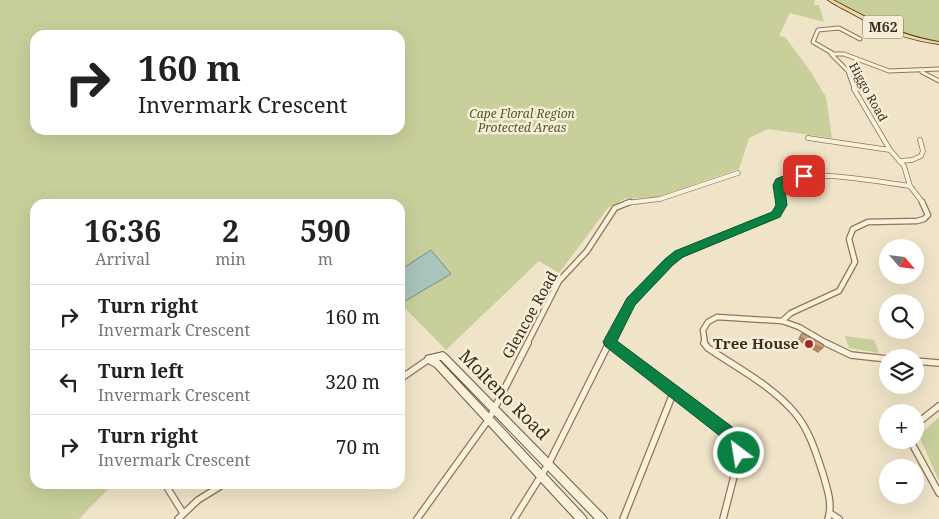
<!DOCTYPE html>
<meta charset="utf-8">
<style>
body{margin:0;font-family:"Noto Serif",serif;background:#f6f6f6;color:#222;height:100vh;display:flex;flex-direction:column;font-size:19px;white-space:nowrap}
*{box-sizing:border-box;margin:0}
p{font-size:16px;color:#767676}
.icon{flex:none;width:28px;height:28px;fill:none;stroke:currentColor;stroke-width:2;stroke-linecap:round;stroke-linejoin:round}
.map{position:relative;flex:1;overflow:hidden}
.sheet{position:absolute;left:30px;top:199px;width:375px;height:290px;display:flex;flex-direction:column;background:#fff;border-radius:15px;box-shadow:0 5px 20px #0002}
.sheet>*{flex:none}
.top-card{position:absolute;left:30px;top:30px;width:375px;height:105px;border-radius:15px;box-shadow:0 5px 20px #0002;background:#fff;color:#222;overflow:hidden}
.needle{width:32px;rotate:118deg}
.controls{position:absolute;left:879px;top:239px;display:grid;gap:10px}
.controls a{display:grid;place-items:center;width:45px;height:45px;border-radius:50%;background:#fff;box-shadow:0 5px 20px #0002;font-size:25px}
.pin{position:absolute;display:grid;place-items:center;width:42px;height:42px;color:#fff;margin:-21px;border-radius:10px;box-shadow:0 2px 8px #0006}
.me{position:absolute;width:55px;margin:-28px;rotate:329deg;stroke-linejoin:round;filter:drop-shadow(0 0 4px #0008)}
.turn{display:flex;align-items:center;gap:18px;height:105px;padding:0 25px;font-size:22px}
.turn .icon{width:65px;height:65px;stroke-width:2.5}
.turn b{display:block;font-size:35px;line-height:42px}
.eta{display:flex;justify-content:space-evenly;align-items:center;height:85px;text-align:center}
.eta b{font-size:30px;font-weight:700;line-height:35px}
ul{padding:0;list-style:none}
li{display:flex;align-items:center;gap:15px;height:65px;padding:0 25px;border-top:1px solid #e0e0e0}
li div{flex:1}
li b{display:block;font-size:19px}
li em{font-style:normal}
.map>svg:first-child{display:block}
.green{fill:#c9cf9b;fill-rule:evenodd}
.water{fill:#a9c4bc;stroke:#6f938a}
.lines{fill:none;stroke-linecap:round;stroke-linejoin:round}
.street-far3-casing{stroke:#8d765c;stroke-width:5}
.street-far2-casing{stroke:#8d765c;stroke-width:5.5}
.street-far1-casing{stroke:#8d765c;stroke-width:7}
.street-casing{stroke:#8d765c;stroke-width:8}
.secondary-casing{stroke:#6f573f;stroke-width:2}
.primary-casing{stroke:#5b4430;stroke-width:2}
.street-far3{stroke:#faf1dc;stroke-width:3}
.street-far2{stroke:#faf1dc;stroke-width:4}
.street-far1{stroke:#faf1dc;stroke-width:4.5}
.street{stroke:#faf1dc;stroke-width:5.5}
.secondary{fill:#faf1dc;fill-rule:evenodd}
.primary{fill:#f3d9a0;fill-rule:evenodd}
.wall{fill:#b2896c}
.building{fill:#cf9f7d;stroke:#916f58}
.route{fill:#0b8043;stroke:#07532c}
.poi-dot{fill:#9e2a2b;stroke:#f7eed8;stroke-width:2}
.labels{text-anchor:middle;stroke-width:5;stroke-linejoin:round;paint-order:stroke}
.far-street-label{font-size:12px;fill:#3d2e20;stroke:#f7eed8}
.far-park-label{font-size:12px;font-style:italic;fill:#4d5a26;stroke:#f7eed8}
.shield{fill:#f7eed8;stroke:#756857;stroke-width:1}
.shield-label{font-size:14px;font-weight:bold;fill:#3d2e20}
.street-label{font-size:15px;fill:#3d2e20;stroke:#f7eed8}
.poi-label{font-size:15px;font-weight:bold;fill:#3d2e20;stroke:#f7eed8;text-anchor:end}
.near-street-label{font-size:18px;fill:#3d2e20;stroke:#f7eed8}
</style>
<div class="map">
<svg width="939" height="519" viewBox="0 0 939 519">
<rect width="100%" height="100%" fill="#f0e4c8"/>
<path class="green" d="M 0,0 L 815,0 L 814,5 L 819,5 L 824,22 L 790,13 L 779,36 L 785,37 L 809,69 L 826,97 L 832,138 L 768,129 L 749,138 L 739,169 L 657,197 L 624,199 L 608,208 L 559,273 L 539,261 L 446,350 L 406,309 L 400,312 L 400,204 L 35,204 L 35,484 L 113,484 L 79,519 L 0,519 ZM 35,35 L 400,35 L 400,130 L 35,130 Z
M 834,0 L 939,0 L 939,41 L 903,34 Z
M 845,336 L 874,340 L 879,353 L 849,348 Z
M 939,417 L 939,481 L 919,436 Z"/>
<path class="water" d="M 431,250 L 451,274 L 400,304 L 400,270 Z"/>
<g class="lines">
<g class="street-far3-casing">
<path id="street-far3" d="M 832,53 L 813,42 L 818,30 L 839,28 L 860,39
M 922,72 L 939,81
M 855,91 L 848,71 L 831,54 L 844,54 L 889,71 L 939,69"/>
</g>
<g class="street-far2-casing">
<path id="street-far2" d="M 854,89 L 890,150 L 904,166 L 910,186 L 923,203
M 808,138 L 890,150
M 899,161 L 912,160 L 921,156 L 923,151 L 920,140
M 626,203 L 660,199 L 738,173
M 782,203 L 778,183 C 807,167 877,182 910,186"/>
</g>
<g class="street-far1-casing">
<path id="street-far1" d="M 782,321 L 791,313 L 839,291 L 855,262 L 849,239 L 853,229 L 868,222 L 917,221 L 924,219 L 928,215 L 922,202
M 609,342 L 611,344
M 527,344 L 559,281 L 587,251 L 615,208 L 630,202
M 609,344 L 627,307 L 675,257 L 776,214 L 782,205 L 781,202
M 705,344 L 703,330 L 708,322 L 717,317 L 782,321 L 799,327 L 828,344"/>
</g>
<g class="street-casing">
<path id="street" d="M 610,343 L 726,431 L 735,441 L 739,457 L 723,519
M 704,343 L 708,348 C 737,368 771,385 794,412 C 809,429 816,453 823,474 C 827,489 833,503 828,519
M 826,343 L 851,355 L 888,359
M 915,361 L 939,363
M 400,379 L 429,359
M 915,425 L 939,406
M 910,440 L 939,493
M 165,484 L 183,513
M 830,513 L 839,519
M 178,519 L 198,500 L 224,484
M 417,519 L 489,419 L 528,343
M 514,519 L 549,463 L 609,343
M 623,519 L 674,391"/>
</g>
<g class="secondary-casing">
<path id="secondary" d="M 443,352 L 446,354 L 605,516 L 607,519 L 595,519 L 441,360 L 439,360 L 585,516 L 587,519 L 575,519 L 435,367 L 426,362 L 425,359 L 426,356 Z"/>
</g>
<g class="primary-casing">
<path id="primary" d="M 828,0 L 833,0 C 867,18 900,36 939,42 L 939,44 C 907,40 879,29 851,13 C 844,9 835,5 828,0 Z"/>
</g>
<use href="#street-far3" class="street-far3"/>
<use href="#street-far2" class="street-far2"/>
<use href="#street-far1" class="street-far1"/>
<use href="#street" class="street"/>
<use href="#secondary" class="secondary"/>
<use href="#primary" class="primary"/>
</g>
<path class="wall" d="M 802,333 L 822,349 L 818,353 L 797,340 Z"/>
<path class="building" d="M 802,333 L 824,345 L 822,349 L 800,337 Z"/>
<path class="route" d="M 804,173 L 808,174 L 808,178 L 784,183 L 787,205 L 780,217 L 683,257 L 673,265 L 635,305 L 617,341 L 731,426 L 740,436 L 747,453 L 744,459 L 739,461 L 734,459 L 729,446 L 720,436 L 605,346 L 603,342 L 627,298 L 665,259 L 675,251 L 772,212 L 776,205 L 773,185 L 776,179 L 788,174 Z"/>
<circle class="poi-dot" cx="809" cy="344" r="5"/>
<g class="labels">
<g class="far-street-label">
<text transform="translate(868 92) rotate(61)" y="4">Higgo Road</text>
</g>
<g class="far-park-label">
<text x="522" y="118">Cape Floral Region<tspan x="522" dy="14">Protected Areas</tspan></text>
</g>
<rect class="shield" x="863" y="15.5" width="40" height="23" rx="4"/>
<g class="shield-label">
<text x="883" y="32">M62</text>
</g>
<g class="street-label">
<text transform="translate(530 315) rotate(-61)" y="5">Glencoe Road</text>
</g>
<g class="poi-label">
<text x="799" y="349">Tree House</text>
</g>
<g class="near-street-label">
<text transform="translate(504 395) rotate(45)" y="6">Molteno Road</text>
</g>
</g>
</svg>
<div class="controls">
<a><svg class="needle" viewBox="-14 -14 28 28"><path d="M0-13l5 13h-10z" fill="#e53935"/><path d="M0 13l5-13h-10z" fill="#767676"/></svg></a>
<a><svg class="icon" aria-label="search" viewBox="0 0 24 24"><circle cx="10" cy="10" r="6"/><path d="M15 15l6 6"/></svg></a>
<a><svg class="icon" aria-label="layers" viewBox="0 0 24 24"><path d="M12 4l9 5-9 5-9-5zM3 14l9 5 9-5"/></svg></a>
<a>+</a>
<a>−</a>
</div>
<div class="pin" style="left:804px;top:176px;background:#d93025"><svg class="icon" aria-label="arrive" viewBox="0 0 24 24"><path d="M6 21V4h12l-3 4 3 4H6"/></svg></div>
<svg class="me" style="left:739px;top:453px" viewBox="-20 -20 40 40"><circle r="17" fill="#0b8043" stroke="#fff" stroke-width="3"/><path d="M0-11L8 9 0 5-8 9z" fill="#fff"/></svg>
<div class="top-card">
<div class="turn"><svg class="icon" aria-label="right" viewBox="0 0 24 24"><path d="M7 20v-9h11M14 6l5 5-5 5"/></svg><div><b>160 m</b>Invermark Crescent</div></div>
</div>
<section class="sheet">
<div class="eta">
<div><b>16:36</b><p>Arrival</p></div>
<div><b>2</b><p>min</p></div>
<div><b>590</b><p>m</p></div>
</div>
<ul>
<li><svg class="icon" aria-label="right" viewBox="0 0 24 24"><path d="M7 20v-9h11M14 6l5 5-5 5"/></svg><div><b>Turn right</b><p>Invermark Crescent</p></div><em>160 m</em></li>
<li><svg class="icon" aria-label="left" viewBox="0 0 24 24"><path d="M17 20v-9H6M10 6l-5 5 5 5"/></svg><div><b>Turn left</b><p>Invermark Crescent</p></div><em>320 m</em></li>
<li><svg class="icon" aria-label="right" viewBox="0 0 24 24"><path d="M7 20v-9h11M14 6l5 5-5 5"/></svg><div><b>Turn right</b><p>Invermark Crescent</p></div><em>70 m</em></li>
</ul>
</section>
</div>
